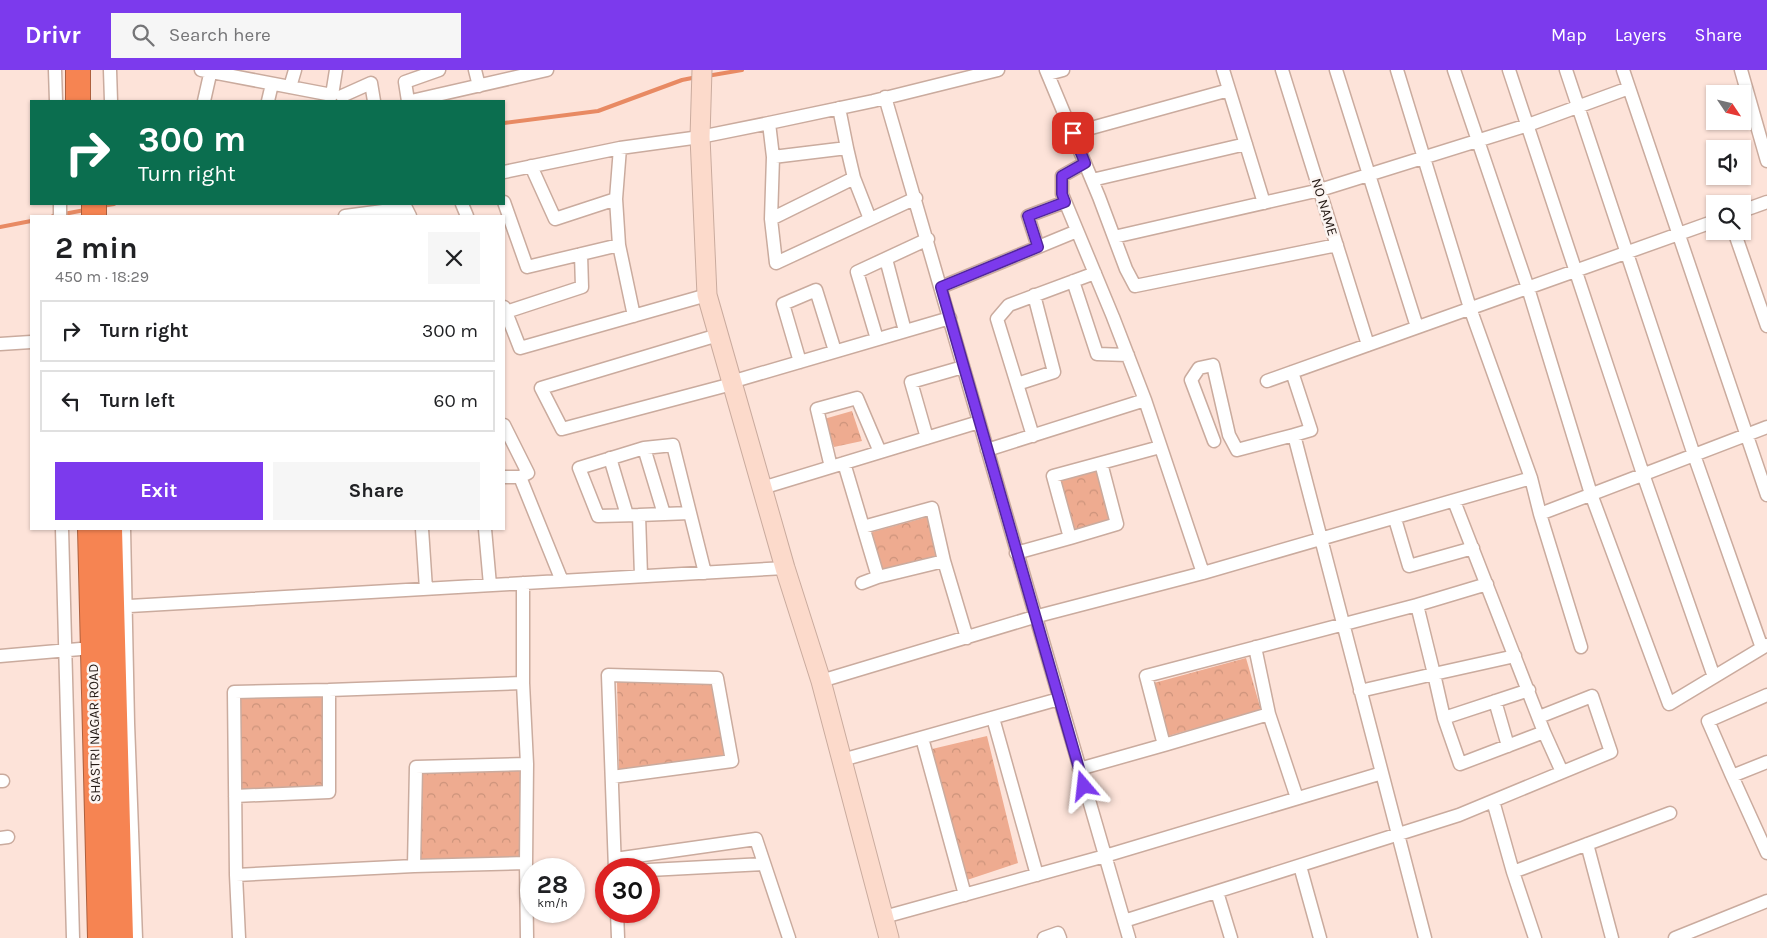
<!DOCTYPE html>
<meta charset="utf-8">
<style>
body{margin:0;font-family:Karla,sans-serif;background:#f6f6f6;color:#202124;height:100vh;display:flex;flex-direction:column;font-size:19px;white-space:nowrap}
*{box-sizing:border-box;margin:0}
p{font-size:16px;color:#757577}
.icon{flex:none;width:28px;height:28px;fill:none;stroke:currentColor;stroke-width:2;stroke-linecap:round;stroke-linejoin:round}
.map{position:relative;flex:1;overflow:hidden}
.side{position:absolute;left:30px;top:145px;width:475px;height:315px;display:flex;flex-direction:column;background:#fff;border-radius:0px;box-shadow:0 1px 4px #0004}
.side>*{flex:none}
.hud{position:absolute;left:30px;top:30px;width:475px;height:105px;border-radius:0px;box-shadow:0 1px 4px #0004;background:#0b6e4f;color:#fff;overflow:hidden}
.needle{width:32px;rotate:125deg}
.fabs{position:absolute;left:1706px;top:15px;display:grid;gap:10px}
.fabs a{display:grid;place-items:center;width:45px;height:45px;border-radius:0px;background:#fff;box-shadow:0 1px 4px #0004;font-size:25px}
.speed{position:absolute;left:520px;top:788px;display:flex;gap:10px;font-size:25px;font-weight:700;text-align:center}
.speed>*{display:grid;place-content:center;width:65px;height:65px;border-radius:50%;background:#fff;box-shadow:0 1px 4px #0004;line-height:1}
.speed small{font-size:12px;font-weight:400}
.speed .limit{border:8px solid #d22;background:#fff;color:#111}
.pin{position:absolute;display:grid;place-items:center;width:42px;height:42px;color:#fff;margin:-21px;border-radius:10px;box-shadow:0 2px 8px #0006}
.me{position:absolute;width:55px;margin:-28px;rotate:343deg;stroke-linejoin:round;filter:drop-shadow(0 0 4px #0008)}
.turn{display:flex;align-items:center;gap:18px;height:105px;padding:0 25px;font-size:22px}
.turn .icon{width:65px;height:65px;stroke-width:2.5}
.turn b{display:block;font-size:35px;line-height:42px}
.round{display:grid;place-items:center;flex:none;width:52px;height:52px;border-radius:0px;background:#f6f6f6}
.headline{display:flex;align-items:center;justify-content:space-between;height:85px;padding:0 25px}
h1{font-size:30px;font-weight:700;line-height:38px}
.button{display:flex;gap:10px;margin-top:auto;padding:10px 25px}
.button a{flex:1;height:58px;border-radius:0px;background:#7c3aed;color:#fff;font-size:20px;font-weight:700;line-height:58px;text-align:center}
.button a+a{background:#f6f6f6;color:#202124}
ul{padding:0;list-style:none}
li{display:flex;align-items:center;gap:15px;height:62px;margin:0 10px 8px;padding:0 15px;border:2px solid #e0e0e0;border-radius:0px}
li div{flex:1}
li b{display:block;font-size:19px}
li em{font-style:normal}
header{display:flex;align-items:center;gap:30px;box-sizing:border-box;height:70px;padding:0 25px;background:#7c3aed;color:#fff}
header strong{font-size:24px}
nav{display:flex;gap:28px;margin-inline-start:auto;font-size:18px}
.search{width:350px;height:45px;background:#f6f6f6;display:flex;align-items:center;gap:12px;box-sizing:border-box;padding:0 18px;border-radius:0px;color:#757577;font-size:19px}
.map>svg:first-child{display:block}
.park{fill:url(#park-crowns)}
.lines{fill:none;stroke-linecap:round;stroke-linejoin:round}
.stream{stroke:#e88a63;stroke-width:4}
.street-casing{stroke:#caab9e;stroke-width:15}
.secondary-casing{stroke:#caab9e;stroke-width:21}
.highway-casing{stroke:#ad5f3d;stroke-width:26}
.street{stroke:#fff;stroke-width:12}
.secondary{stroke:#fcdacb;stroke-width:19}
.highway{stroke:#f68452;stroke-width:24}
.route-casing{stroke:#51269a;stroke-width:12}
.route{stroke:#7c3aed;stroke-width:9}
.labels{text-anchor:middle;stroke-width:5;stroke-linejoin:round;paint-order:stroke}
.street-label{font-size:14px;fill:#261b16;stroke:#fcf5f2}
</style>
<header>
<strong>Drivr</strong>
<div class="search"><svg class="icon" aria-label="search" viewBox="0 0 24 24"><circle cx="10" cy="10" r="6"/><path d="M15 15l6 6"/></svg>Search here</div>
<nav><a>Map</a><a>Layers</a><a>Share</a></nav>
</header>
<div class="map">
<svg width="1767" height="868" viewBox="0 0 1767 868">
<defs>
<pattern id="park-crowns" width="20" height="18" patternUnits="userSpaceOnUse" patternTransform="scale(1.25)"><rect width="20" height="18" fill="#eeab90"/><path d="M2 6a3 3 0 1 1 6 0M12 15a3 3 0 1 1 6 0" fill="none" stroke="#cc937b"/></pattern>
</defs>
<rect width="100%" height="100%" fill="#fde3d9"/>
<path class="park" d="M 852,341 L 862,371 L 834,377 L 824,349 Z
M 1099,399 L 1111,451 L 1075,461 L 1060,409 Z
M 927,447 L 938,487 L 883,501 L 872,462 Z
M 1246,588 L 1261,640 L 1168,666 L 1154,613 Z
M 617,612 L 713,615 L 724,686 L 619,699 Z
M 239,625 L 325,625 L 324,717 L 239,720 Z
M 987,666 L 1018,793 L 964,811 L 932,679 Z
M 520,700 L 520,788 L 419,791 L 421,701 Z"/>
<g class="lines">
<path class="stream" d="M 707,6 L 742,0
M 504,53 L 598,41 L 682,10 L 697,7
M 102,136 L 114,134
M 53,146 L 85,140
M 0,157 L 31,151"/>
<g class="street-casing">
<path id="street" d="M 55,0 L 56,31
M 110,0 L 111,31
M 201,0 L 332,25 L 336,0
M 475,0 L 479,16
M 1046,0 L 1099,127 L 1126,199 L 1135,216 L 1337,175
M 1223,0 L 1264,133
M 1282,0 L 1368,275
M 1336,0 L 1417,257
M 1454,0 L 1528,218 L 1591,424 L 1669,634 L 1767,575
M 1509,0 L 1643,404 L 1714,607
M 1566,0 L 1694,385 L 1762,578
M 1623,0 L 1767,425
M 1741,0 L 1767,91
M 1048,4 L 1063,0
M 290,17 L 295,0
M 342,26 L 371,13 L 374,31
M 885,27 L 1129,868
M 204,31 L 211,0
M 268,31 L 272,14
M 408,31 L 405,12 L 439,0
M 411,31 L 547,0
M 839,38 L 847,78
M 769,53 L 773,87
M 1073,63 L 1229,20
M 1085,93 L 1062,106 L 1062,124 L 1113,247 L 1145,330 L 1203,503
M 531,96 L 555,149 L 616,129 L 620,78
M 504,102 L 620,78 L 700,67 L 769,53 L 873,31 L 998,0
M 1092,110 L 1246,74
M 616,129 L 619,175 L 634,246
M 504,132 L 527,197 L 619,175
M 60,134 L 60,146
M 462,134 L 467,146
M 1742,141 L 1767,132
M 345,146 L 406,138 L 410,146
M 771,149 L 773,87 L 847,78 L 854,108
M 870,149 L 854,108 L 771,149 L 776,193 L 916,128
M 1734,161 L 1767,256
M 1114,167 L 1320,120 L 1528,55 L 1629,18
M 1038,177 L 1028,146 L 1065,132
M 886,189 L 905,261
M 1073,211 L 1097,284 L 1128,285
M 941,217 L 1077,161
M 504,237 L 520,278 L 707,225
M 506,242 L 582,217 L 581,184
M 718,265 L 541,318 L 562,359 L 732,314
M 877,269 L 857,202 L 928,169
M 0,274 L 31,272
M 800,292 L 783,234 L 816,220 L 835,281
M 1292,302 L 1311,360 L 1294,365
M 1267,311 L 1715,151
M 731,312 L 950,248
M 1017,314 L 1054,302 L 1034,225
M 504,355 L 528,403 L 520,407 L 504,407
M 1033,366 L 997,249 L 1009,235 L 1095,203
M 927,368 L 911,312 L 963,297
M 1214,371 L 1191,310 L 1199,298 L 1213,295 L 1229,365 L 1237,380 L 1294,365 L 1425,868
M 644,378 L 664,444
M 987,380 L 1145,330
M 610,388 L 627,445
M 844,393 L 878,507 L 862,513
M 831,397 L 817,339 L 857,328 L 880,382
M 520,407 L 562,511
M 1531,408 L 1540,444 L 1767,357
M 762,418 L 979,352
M 1454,431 L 1544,662 L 1460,694 L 1444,648 L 1529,620
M 1540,444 L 1581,577
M 639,445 L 690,443
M 1395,449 L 1409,496 L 1473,478
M 863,457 L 932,438 L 944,491 L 878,507
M 62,459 L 73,868
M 124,459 L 128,653 L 136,868
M 422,459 L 426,519
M 485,459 L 490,515
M 1070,468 L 1117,454 L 1101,393
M 1016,483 L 1070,468 L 1053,406 L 1160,377
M 944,491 L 967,568
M 641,506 L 639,445 L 598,446 L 579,398 L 644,378 L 673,375 L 705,503
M 1487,514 L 1417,535 L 1434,604 L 1515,586
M 112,537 L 785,498
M 0,586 L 92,578
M 821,611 L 1034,547 L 1203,503 L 1531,408 L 1470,238 L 1397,0
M 523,613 L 523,513
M 329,620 L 523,613 L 527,694
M 1360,621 L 1434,604 L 1444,648
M 1495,631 L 1508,676
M 1269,644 L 1297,728
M 993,648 L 1037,805
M 1544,662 L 1562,702
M 922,668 L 965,825
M 1164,675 L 1269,644 L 1255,577
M 842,690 L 1059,629
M 1767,692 L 1732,706 L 1767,783
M 1079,699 L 1164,675 L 1146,606 L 1417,535
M 1732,706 L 1708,651 L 1767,625
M 612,707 L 732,691 L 717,608 L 608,605 L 615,799
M 0,711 L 3,711
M 235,726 L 329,722 L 329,620 L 234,622 L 236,805
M 1493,731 L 1513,802
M 0,768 L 8,767
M 1587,774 L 1612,868
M 615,789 L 756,769 L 789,868
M 526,793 L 527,868
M 1300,796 L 1320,868
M 649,800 L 764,794
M 1217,822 L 1231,868
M 617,841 L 618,868
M 884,847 L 1105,786 L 1382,703
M 1124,851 L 1459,745 L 1611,682 L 1592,626 L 1539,647
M 239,868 L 236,805 L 414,796 L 526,793 L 527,694 L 416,697 L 414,796
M 1044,868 L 1058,863 L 1060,868
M 1535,868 L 1513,802 L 1670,743
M 1675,868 L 1767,831"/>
</g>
<g class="secondary-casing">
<path id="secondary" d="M 702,0 L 700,67 L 707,225 L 785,498 L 821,611 L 889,868"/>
</g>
<g class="highway-casing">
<path id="highway" d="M 78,0 L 78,31
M 94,134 L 94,146
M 90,459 L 100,868
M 110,459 L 121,868"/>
</g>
<use href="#street" class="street"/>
<use href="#secondary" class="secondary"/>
<use href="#highway" class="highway"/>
</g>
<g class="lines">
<g class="route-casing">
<path id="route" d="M 1073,63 L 1085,93 L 1062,106 L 1062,124 L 1065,132 L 1028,146 L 1038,177 L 941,217 L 1084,716"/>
</g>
<use href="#route" class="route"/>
</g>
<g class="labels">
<g class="street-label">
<text transform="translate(1325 137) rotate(73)" y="5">NO NAME</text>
<text transform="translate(94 663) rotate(-91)" y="5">SHASTRI NAGAR ROAD</text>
</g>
</g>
</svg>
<div class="fabs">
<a><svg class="needle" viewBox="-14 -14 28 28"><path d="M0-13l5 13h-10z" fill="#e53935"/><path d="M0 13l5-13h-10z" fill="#757577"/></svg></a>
<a><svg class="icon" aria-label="sound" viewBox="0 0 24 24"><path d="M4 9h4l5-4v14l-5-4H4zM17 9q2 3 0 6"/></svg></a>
<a><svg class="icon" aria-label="search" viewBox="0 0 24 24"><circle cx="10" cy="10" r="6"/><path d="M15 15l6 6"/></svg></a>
</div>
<div class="speed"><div>28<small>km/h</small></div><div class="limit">30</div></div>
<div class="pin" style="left:1073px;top:63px;background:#d93025"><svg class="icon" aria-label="arrive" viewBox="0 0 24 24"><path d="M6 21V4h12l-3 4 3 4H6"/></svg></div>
<svg class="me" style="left:1084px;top:716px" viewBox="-20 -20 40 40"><path d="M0-17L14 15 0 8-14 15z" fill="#7c3aed" stroke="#fff" stroke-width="4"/></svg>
<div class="hud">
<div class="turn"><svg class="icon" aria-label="right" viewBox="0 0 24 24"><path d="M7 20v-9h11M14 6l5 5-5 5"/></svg><div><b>300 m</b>Turn right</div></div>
</div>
<section class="side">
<div class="headline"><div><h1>2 min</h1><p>450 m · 18:29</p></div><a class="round"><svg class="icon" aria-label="close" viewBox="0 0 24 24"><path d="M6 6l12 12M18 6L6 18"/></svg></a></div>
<ul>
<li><svg class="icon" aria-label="right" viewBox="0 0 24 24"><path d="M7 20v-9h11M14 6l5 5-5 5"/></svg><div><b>Turn right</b></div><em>300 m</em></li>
<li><svg class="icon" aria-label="left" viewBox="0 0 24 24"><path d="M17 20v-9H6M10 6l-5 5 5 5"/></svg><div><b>Turn left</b></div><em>60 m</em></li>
</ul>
<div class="button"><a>Exit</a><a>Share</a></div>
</section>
</div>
